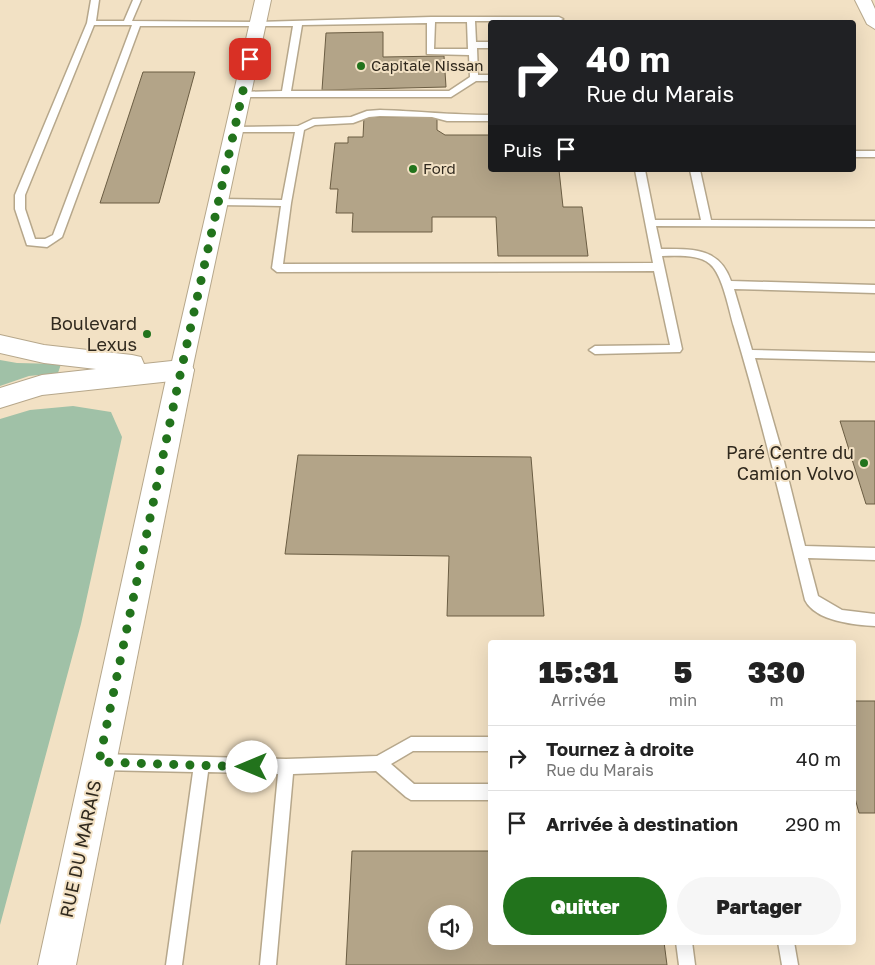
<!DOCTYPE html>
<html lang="fr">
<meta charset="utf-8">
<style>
body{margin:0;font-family:"Golos Text",sans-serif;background:#f6f6f6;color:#222;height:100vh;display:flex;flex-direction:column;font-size:19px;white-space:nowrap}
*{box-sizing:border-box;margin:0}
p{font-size:16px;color:#767676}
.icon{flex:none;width:28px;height:28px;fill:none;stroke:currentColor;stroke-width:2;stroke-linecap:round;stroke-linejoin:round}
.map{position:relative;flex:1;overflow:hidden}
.panel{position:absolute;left:488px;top:640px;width:368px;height:305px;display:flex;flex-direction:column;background:#fff;border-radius:5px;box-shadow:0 5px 20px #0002}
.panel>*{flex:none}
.hud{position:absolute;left:488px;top:20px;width:368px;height:152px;border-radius:5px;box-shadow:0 5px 20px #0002;background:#202124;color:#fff;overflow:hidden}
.buttons{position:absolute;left:428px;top:905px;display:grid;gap:10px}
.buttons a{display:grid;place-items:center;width:45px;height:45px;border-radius:50%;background:#fff;box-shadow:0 5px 20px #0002;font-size:25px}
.pin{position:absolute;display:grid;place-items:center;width:42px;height:42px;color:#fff;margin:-21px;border-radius:10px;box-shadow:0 2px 8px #0006}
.me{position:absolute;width:55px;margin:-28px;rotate:270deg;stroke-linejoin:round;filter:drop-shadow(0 0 4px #0008)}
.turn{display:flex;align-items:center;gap:18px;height:105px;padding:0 15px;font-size:22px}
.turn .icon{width:65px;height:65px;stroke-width:2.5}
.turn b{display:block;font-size:35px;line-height:42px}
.then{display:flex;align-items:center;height:48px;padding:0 15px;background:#0003;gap:10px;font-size:19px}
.eta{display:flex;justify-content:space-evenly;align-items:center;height:85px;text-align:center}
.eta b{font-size:30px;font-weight:800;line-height:35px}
.action{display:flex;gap:10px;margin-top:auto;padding:10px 15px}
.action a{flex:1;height:58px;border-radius:30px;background:#22731c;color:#fff;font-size:20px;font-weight:800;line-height:58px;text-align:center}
.action a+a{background:#f6f6f6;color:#222}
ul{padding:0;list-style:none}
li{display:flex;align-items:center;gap:15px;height:65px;padding:0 15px;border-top:1px solid #e0e0e0}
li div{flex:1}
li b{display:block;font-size:19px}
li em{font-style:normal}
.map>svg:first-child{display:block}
.green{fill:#a0c1a7}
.building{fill:#b3a488;stroke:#6b5d43;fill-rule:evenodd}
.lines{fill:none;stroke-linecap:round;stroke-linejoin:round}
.service-casing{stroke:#b6a78b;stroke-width:3}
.minor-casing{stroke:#b6a78b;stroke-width:2}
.tertiary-casing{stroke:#b6a78b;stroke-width:2}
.motorway-casing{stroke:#b6a78b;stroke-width:2}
.service{fill:#fff;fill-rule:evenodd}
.minor{fill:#fff;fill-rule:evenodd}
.tertiary{fill:#fff;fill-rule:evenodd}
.motorway{fill:#fff;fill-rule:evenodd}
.route{stroke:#22731c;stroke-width:9;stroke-dasharray:0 16.2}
.poi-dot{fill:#22731c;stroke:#f2e1c4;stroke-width:2}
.labels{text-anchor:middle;stroke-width:4;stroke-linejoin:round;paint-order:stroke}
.far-poi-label{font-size:15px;fill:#30291e;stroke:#f2e1c4;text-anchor:start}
.poi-label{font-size:18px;fill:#30291e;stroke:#f2e1c4;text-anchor:end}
.street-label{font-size:18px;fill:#30291e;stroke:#f2e1c4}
</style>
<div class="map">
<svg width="875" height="965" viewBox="0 0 875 965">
<rect width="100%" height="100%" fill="#f2e1c4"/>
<path class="green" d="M 0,360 L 17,363 L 61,364 L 58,373 L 29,376 L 0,386 Z
M 73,406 L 111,412 L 122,437 L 81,624 L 0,925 L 0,419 L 30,410 Z"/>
<path class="building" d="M 383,32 L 383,57 L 444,56 L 446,87 L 322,90 L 326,33 Z
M 143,72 L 195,72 L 159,203 L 100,203 Z
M 364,117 L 437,117 L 437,130 L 445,135 L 490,135 L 490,170 L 559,170 L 563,207 L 582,207 L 588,256 L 498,256 L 496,217 L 432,217 L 432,232 L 352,232 L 353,213 L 336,213 L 338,189 L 330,189 L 335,143 L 348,143 L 348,137 L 363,137 Z
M 840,421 L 875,421 L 875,504 L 866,504 Z
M 298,455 L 531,457 L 544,616 L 447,616 L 449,556 L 285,554 Z
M 852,701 L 875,701 L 875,813 L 859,813 L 852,787 Z
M 352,851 L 490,851 L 490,942 L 664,942 L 667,965 L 346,965 ZM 436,914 L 464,914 L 464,941 L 436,941 Z"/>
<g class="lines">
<g class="service-casing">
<path id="service" d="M 91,0 L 99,0 L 96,21 L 124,21 L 133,0 L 141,0 L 132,21 L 258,22 L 431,17 L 559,17 L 563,19 L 559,21 L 475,21 L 476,42 L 490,42 L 490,48 L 477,48 L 478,75 L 490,75 L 490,81 L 476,81 L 451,97 L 242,97 L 239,96 L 239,92 L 282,91 L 293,26 L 140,26 L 62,237 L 47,247 L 27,245 L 15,209 L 15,195 L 87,23 ZM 435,22 L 467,22 L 468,49 L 434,49 ZM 427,23 L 427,54 L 469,55 L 470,77 L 449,91 L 291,91 L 302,25 ZM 94,25 L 132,25 L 53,235 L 45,239 L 35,239 L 25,209 L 25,195 Z
M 380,110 C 417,111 453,115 490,115 L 490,121 L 447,121 L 432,117 L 380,116 L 369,117 L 353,123 L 315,125 L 304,130 L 291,203 L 283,264 L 653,263 L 635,170 L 645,170 L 655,220 L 701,220 L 690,170 L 700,170 L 711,220 L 875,221 L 875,227 L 656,226 L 661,249 C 692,249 719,247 731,281 L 875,285 L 875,293 L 734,289 L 752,350 L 875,353 L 875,361 L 755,358 L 780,445 L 805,546 L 875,548 L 875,560 L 808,558 L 818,596 L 842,610 L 875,614 L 875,626 C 855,625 815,621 805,600 C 783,509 761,417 734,327 C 729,311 723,275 710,264 C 698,254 677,256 662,256 L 682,349 L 680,352 L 595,354 L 589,350 L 595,346 L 670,345 L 654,271 L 277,272 L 272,268 L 281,206 L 218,205 L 213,202 L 218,199 L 282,200 L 295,132 L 234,132 L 231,131 L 231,127 L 298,126 L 313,119 L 351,117 L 367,111 Z
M 852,151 L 875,151 L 875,157 L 852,157 Z
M 411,737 L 490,737 L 490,751 L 413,751 L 391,764 L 414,784 L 490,784 L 490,800 L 411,800 L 406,797 L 376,771 L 293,774 L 276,965 L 260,965 L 278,774 L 208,772 L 182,965 L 166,965 L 193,772 L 99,770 L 94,767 L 91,762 L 94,757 L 99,754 L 286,759 L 377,756 Z
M 676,942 L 692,942 L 695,965 L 679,965 Z
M 778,942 L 794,942 L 798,965 L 782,965 Z"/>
</g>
<g class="minor-casing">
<path id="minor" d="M 255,0 L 271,0 L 192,370 L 189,376 L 181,378 L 173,376 L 170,370 Z
M 855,0 L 871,0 L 875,9 L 875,29 L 867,24 Z"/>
</g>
<g class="tertiary-casing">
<path id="tertiary" d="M 181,360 L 190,363 L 194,370 L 76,965 L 38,965 L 168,370 L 172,363 Z"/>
</g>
<g class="motorway-casing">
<path id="motorway" d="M 0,335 L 44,345 L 132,355 L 141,357 L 144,364 L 181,360 L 190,363 L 194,370 L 190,377 L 181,380 L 42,395 L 0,408 L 0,388 L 42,375 L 96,369 L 44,363 L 0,353 Z"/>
</g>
<use href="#service" class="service"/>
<use href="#minor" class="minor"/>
<use href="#tertiary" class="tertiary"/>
<use href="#motorway" class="motorway"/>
</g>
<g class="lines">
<path class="route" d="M 250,59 L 177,389 L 99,762 L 252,767"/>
</g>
<g class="poi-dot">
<circle cx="361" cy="66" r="5"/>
<circle cx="413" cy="169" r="5"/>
<circle cx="147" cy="334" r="5"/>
<circle cx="864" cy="463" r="5"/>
</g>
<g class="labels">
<g class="far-poi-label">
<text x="371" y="71">Capitale Nissan</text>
<text x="423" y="174">Ford</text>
</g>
<g class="poi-label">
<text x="137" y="330">Boulevard<tspan x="137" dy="21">Lexus</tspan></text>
<text x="854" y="459">Paré Centre du<tspan x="854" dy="21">Camion Volvo</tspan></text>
</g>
<g class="street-label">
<text transform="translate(81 849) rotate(-78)" y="6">RUE DU MARAIS</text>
</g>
</g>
</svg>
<div class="buttons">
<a><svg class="icon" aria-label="sound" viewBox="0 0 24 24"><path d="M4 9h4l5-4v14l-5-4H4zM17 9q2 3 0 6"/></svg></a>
</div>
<div class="pin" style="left:250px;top:59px;background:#d93025"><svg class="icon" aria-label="arrive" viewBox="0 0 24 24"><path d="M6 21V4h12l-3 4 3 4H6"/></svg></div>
<svg class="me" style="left:252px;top:767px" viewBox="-20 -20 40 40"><circle r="19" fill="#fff"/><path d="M0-13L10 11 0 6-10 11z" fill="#22731c"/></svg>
<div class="hud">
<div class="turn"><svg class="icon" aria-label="right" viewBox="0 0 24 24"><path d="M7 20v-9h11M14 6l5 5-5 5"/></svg><div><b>40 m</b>Rue du Marais</div></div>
<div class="then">Puis<svg class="icon" aria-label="arrive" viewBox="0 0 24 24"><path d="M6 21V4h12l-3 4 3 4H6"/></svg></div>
</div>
<section class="panel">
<div class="eta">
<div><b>15:31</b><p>Arrivée</p></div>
<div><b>5</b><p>min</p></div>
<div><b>330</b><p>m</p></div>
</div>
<ul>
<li><svg class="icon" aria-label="right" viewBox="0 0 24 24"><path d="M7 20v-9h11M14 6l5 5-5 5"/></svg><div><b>Tournez à droite</b><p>Rue du Marais</p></div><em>40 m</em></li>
<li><svg class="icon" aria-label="arrive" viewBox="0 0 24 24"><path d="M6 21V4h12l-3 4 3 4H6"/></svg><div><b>Arrivée à destination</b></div><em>290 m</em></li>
</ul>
<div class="action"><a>Quitter</a><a>Partager</a></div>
</section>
</div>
